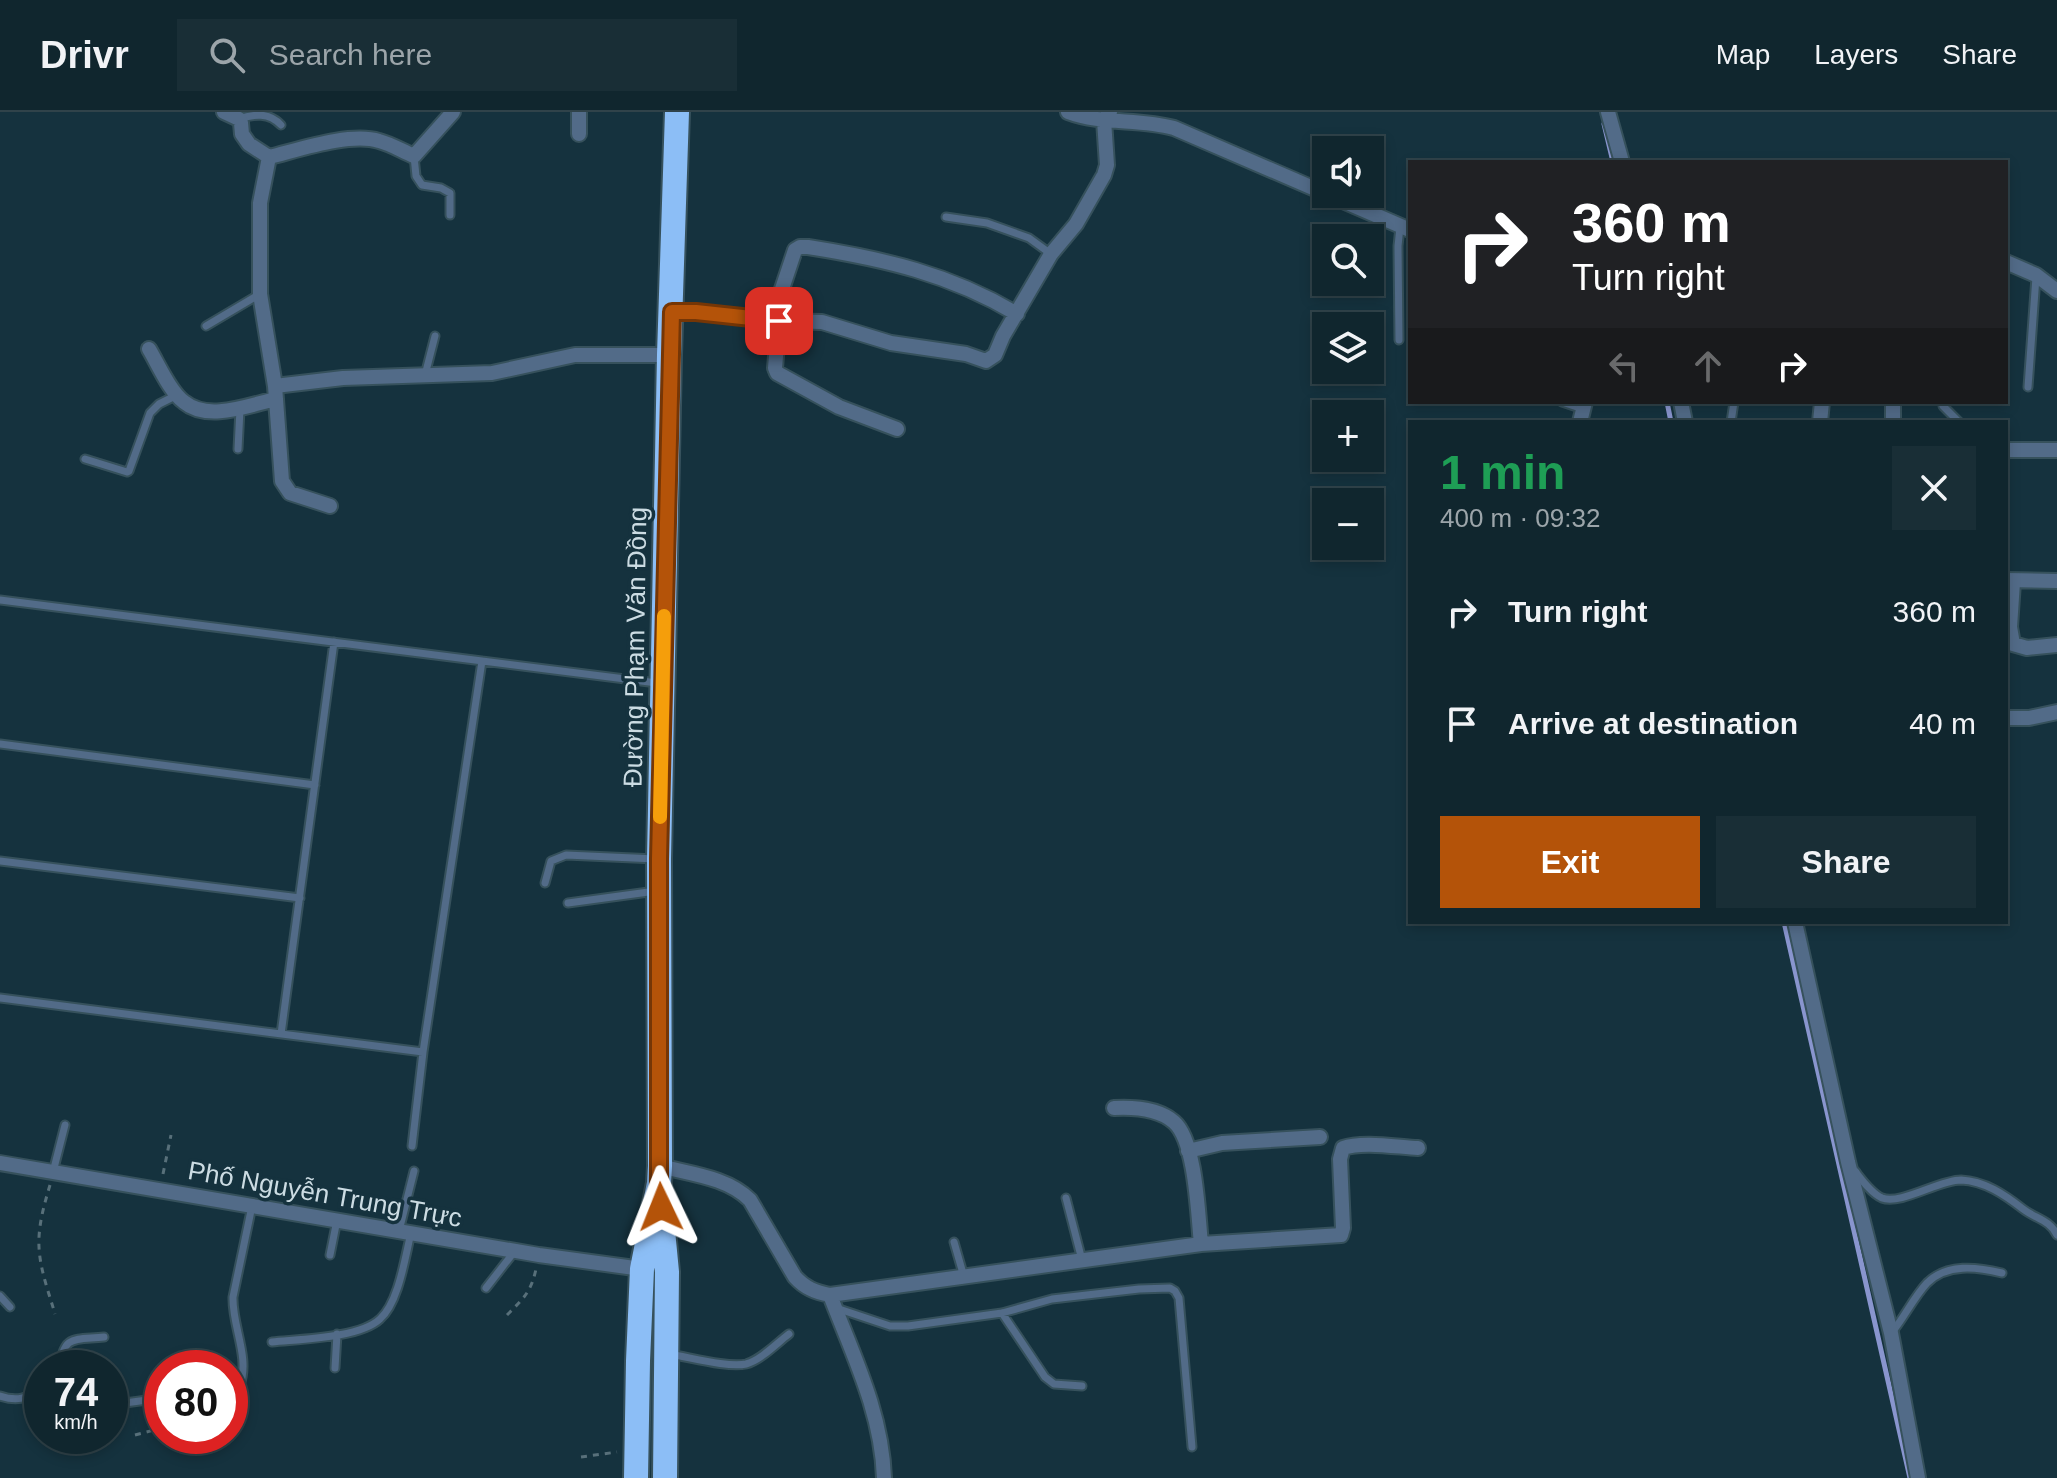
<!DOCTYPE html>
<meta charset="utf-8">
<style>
body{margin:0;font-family:Arial,sans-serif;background:#192e36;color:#f1f3f6;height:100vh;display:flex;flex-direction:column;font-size:30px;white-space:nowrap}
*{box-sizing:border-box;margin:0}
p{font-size:26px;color:#9ca5aa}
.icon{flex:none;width:44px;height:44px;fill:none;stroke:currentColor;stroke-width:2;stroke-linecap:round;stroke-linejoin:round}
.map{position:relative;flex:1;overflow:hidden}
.details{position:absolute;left:1408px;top:308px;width:600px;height:504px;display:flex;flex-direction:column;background:#10262e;border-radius:0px;box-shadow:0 4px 12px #0003,0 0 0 2px #30434a}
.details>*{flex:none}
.top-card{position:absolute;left:1408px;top:48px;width:600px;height:244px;border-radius:0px;box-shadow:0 4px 12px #0003,0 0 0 2px #30434a;background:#202124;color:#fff;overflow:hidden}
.buttons{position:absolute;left:1312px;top:24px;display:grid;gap:16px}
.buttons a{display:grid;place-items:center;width:72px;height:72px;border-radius:0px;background:#10262e;box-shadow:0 4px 12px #0003,0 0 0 2px #30434a;font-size:40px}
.speed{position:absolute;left:24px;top:1238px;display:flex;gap:16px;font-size:40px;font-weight:700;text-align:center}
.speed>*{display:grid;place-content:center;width:104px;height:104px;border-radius:50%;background:#10262e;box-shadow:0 4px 12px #0003,0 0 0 2px #30434a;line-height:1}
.speed small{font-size:20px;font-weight:400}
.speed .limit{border:12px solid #d22;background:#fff;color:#111}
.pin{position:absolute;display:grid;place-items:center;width:68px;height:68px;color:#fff;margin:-34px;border-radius:16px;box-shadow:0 4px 12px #0006}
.me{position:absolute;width:88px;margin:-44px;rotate:358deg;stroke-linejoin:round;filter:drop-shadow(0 0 6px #0008)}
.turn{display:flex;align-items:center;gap:28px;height:168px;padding:0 32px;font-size:36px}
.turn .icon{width:104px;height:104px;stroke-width:2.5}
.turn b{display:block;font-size:56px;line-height:68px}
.lanes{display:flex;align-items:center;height:76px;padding:0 32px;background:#0003;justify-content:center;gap:40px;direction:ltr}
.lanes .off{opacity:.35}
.round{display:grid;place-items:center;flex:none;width:84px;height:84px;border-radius:0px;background:#192e36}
.summary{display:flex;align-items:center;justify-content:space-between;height:136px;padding:0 32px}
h1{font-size:48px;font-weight:700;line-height:60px;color:#1e9e55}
.primary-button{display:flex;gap:16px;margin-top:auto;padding:16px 32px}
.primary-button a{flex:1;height:92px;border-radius:0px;background:#b45309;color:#fff;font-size:32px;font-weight:700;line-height:92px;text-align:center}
.primary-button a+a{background:#192e36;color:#f1f3f6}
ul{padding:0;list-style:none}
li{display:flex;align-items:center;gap:24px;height:112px;padding:0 32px}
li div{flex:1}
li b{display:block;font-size:30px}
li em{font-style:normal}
header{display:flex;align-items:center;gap:48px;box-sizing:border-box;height:112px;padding:0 40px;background:#10262e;border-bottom:2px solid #30434a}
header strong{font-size:38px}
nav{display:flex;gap:44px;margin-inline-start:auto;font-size:28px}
.search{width:560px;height:72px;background:#192e36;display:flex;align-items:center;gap:20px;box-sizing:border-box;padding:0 28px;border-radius:0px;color:#9ca5aa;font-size:30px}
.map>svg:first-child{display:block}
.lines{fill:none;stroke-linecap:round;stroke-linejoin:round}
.stream{stroke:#8995ce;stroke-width:5}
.lane-casing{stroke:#36515c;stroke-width:11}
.street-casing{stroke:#36515c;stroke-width:18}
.highway-casing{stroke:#36515c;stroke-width:28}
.path{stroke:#58707a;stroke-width:3;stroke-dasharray:6 6;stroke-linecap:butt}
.lane{stroke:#526b88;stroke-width:7}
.street{stroke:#526b88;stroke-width:14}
.highway{stroke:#8cbef6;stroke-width:24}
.route-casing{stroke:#753606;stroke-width:20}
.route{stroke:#b45309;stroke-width:14}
.slow{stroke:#f59e0b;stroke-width:14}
.labels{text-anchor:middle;stroke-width:7;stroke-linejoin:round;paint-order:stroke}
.street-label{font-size:26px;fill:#ccdce3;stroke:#15323e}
</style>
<header>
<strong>Drivr</strong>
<div class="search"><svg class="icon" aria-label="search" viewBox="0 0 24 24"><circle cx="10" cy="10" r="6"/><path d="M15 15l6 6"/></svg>Search here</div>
<nav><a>Map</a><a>Layers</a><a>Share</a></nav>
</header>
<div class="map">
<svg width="2057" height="1366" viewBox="0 0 2057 1366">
<rect width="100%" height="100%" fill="#15323e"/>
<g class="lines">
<path class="stream" d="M 1604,12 L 1613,50
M 1667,290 L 1671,310
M 1784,810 L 1910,1366"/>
<g class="lane-casing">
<path id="lane" d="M 239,7 C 254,2 269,0 281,13
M 414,44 L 416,64 L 422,73 L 441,76 L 450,81 L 450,103
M 946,105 L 987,111 L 1029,126 L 1051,142
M 206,214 L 260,182
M 1399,228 L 1398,134 L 1400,115
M 425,263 L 435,224
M 2028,275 L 2036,165
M 1562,290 L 1583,297
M 1943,294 L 1959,310
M 1731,310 L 1734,290
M 238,337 L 240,297
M 85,347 L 127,360 L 129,359 L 150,301 L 159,292 L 177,283
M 0,488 L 657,571
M 0,632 L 315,673
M 0,749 L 300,786
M 545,771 L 551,749 L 566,743 L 656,747
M 568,791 L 656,779
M 0,886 L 423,940
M 281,922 L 334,530
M 412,1034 L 423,940 L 482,549
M 1855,1059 C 1862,1068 1871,1081 1882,1086 C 1901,1093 1939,1068 1961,1068 C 1985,1069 2005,1083 2023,1097 C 2036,1107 2050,1108 2057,1123
M 53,1060 L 65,1013
M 1066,1086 L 1082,1148
M 399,1119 L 414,1059
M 954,1130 L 964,1165
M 330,1143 L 337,1108
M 486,1176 L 514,1140
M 0,1184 L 10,1195
M 836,1196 L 890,1214 L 908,1214 L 1002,1201 L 1052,1187 L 1139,1177 L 1170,1176 L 1175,1179 L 1179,1186 L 1192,1335
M 1002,1201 L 1045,1265 L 1054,1272 L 1082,1274
M 1893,1219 C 1905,1204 1914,1185 1927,1171 C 1947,1151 1977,1155 2002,1161
M 272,1230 C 300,1227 360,1226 380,1207 C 399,1190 405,1145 411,1121
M 669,1242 C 689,1245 728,1256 746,1252 C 761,1248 777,1231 789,1222
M 60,1256 C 63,1222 75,1228 104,1225
M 335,1256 L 337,1222
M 230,1276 L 240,1273 C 250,1245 232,1214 233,1185 L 252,1094
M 0,1284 C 18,1290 26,1286 42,1277
M 110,1293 L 162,1286"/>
</g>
<g class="street-casing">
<path id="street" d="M 224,0 L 239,7 L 241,11 L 242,22 L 249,32 L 269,45 C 298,38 350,20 379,29 C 391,32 402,39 414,44 L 453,0
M 579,0 L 579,22
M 1068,0 C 1102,13 1139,6 1174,16 L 1410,118
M 1608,0 L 1622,50
M 269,45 L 260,91 L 260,182 L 275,274 L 282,369 L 290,381 L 330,394
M 2006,150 L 2036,163 L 2057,179
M 672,200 L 696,200 L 779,209 L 822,210 L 891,231 L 966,242 L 986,249 L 995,243 L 1003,224 L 1051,142 L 1076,112 L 1104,63 L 1107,53 L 1104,8 L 1110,0
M 149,237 C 158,252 170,280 184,290 C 208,310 249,293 276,287
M 275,274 L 343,266 L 492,261 L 575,243 L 669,243
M 1681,290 L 1685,310
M 1893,290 L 1893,310
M 1580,310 L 1585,290
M 1820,310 L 1822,290
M 897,317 L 839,295 L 777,261 L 775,256 L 779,209 L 777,192 L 795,138 L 800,135 L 808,135 C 884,147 950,162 1017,202
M 2006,338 L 2057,338
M 2006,468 L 2057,469
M 2013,470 L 2010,515 L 2013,532 L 2027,536 L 2057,533
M 2006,606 L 2029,606 L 2057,600
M 1795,810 L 1848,1050 L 1891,1221 L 1918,1366
M 1114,996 C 1134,995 1158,996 1174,1010 C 1196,1029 1198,1104 1201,1132
M 1188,1039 L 1222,1031 L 1320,1025
M 0,1051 L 539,1143 L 642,1157
M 660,1054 C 690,1062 727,1065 750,1088 L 795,1165 C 805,1176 815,1180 830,1183 L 1201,1132 L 1341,1123 L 1343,1116 L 1340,1047 L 1343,1036 C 1362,1029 1397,1035 1418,1036
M 830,1183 C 853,1243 882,1301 884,1366"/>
</g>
<g class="highway-casing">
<path id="highway" d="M 661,1098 L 667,1160 L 665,1366
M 636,1366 L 638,1249 L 642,1157 L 659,1071 L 660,1054 L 659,747 L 669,243 L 677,0"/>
</g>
<path class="path" d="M 163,1062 L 171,1023
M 50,1073 C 44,1093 38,1114 39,1135 C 40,1158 49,1181 55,1202
M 507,1203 C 524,1186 531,1180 536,1157
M 135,1323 L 154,1318 L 161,1298
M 581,1345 L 617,1340"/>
<use href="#lane" class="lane"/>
<use href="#street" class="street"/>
<use href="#highway" class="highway"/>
</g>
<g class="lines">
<g class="route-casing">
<path id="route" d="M 661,1095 L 659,1071 L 659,747 L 672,200 L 696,200 L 779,209"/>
</g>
<use href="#route" class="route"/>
<path class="slow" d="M 660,705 L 664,504"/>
</g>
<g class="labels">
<g class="street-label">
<text transform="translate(635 535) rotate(-89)" y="9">Đường Phạm Văn Đồng</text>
<text transform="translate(325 1082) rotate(10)" y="9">Phố Nguyễn Trung Trực</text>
</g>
</g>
</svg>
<div class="buttons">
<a><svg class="icon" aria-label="sound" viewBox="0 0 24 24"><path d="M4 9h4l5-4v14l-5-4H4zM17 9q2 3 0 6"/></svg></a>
<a><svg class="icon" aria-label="search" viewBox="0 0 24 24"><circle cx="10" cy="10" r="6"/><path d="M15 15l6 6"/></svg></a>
<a><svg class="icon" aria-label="layers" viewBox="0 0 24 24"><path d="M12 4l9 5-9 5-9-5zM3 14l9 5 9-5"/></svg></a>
<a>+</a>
<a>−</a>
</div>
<div class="speed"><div>74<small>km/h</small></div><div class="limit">80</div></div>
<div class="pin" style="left:779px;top:209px;background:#d93025"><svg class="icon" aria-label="arrive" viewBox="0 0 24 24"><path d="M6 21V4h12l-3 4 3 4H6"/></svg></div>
<svg class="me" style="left:661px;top:1095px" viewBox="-20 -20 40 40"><path d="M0-17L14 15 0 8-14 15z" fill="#b45309" stroke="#fff" stroke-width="4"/></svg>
<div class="top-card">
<div class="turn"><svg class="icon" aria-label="right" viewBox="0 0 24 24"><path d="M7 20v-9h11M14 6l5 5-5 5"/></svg><div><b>360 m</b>Turn right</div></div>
<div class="lanes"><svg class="icon off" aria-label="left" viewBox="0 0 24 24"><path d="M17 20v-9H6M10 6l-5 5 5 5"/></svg><svg class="icon off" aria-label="ahead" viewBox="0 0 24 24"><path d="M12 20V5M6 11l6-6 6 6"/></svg><svg class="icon" aria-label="right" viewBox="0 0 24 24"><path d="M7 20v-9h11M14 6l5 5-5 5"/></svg></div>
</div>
<section class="details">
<div class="summary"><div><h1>1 min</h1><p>400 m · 09:32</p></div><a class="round"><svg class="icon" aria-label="close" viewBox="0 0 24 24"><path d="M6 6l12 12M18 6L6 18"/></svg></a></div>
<ul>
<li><svg class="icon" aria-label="right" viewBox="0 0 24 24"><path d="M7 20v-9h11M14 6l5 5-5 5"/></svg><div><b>Turn right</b></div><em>360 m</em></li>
<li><svg class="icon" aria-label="arrive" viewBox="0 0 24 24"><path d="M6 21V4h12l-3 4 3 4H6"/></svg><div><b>Arrive at destination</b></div><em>40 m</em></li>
</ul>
<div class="primary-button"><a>Exit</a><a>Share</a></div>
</section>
</div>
